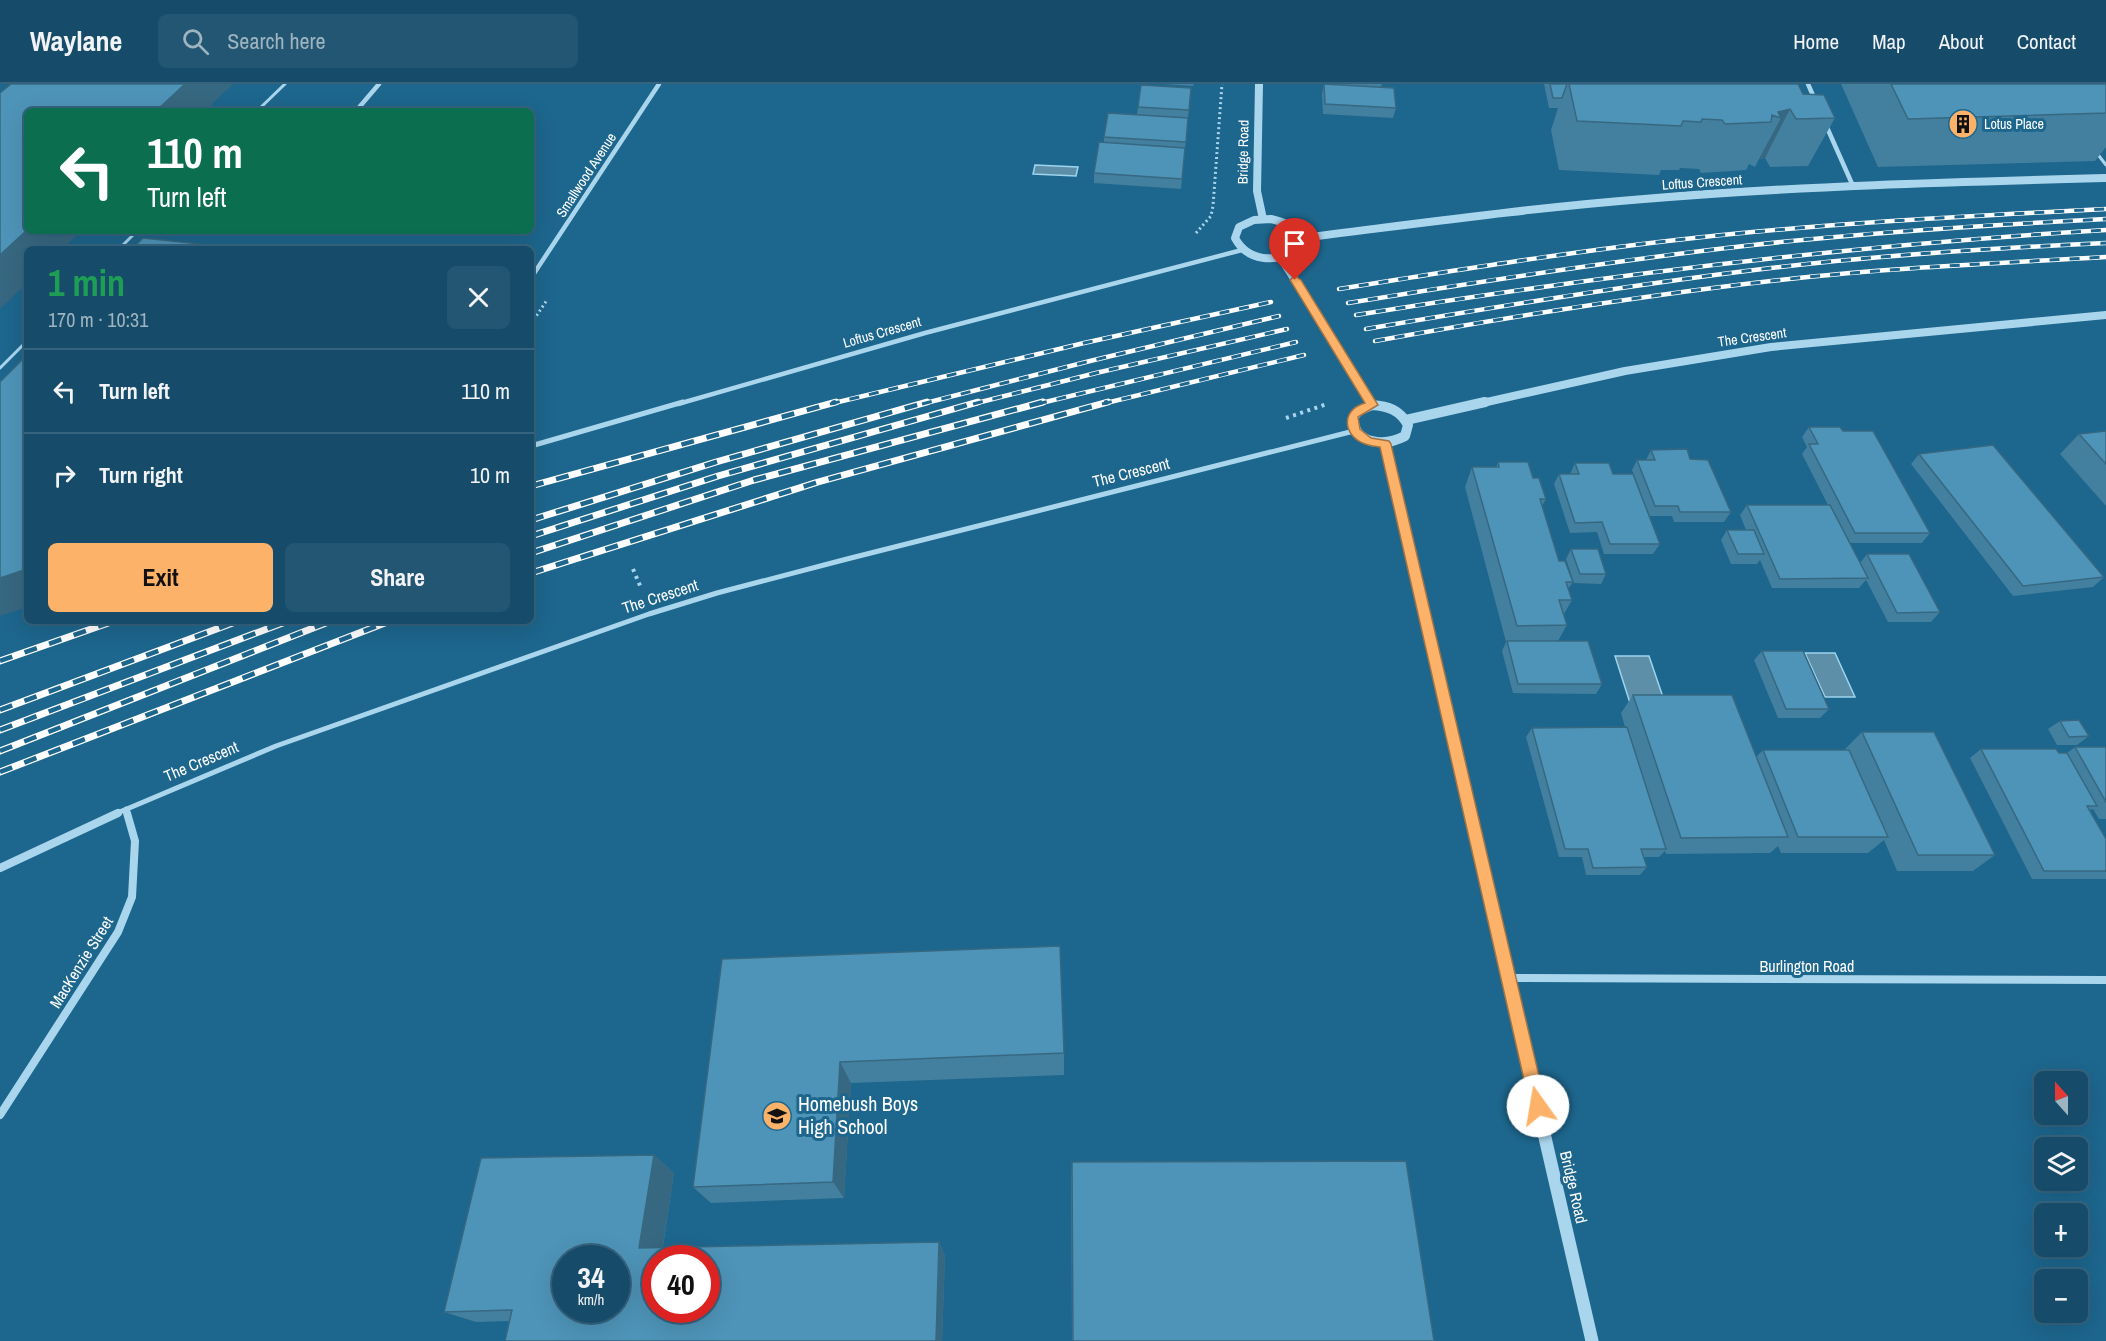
<!DOCTYPE html>
<meta charset="utf-8">
<style>
body{margin:0;font-family:"Archivo Narrow",sans-serif;background:#235672;color:#f1f3f6;height:100vh;display:flex;flex-direction:column;font-size:22px;white-space:nowrap}
*{box-sizing:border-box;margin:0}
p{font-size:20px;color:#9eb4c1}
.icon{flex:none;width:33px;height:33px;fill:none;stroke:currentColor;stroke-width:2;stroke-linecap:round;stroke-linejoin:round}
.map{position:relative;flex:1;overflow:hidden}
.panel{position:absolute;left:24px;top:162px;width:510px;height:378px;display:flex;flex-direction:column;background:#164c6a;border-radius:9px;box-shadow:0 6px 24px #0002,0 0 0 2px #35637e}
.panel>*{flex:none}
.hud{position:absolute;left:24px;top:24px;width:510px;height:126px;border-radius:9px;box-shadow:0 6px 24px #0002,0 0 0 2px #35637e;background:#0b6e4f;color:#fff;overflow:hidden}
.needle{width:39px;rotate:339deg}
.fabs{position:absolute;left:2034px;top:987px;display:grid;gap:12px}
.fabs a{display:grid;place-items:center;width:54px;height:54px;border-radius:9px;background:#164c6a;box-shadow:0 6px 24px #0002,0 0 0 2px #35637e;font-size:30px}
.speed{position:absolute;left:552px;top:1161px;display:flex;gap:12px;font-size:30px;font-weight:700;text-align:center}
.speed>*{display:grid;place-content:center;width:78px;height:78px;border-radius:50%;background:#164c6a;box-shadow:0 6px 24px #0002,0 0 0 2px #35637e;line-height:1}
.speed small{font-size:15px;font-weight:400}
.speed .limit{border:9px solid #d22;background:#fff;color:#111}
.pin{position:absolute;display:grid;place-items:center;width:51px;height:51px;color:#fff;margin:-62px -26px;border-radius:50% 50% 50% 0;rotate:-45deg;box-shadow:0 0 6px #0007}
.pin .icon{rotate:45deg}
.me{position:absolute;width:66px;margin:-33px;rotate:347deg;stroke-linejoin:round;filter:drop-shadow(0 0 4px #0008)}
.turn{display:flex;align-items:center;gap:21px;height:126px;padding:0 24px;font-size:27px}
.turn .icon{width:78px;height:78px;stroke-width:2.5}
.turn b{display:block;font-size:42px;line-height:51px}
.round{display:grid;place-items:center;flex:none;width:63px;height:63px;border-radius:9px;background:#235672}
.headline{display:flex;align-items:center;justify-content:space-between;height:102px;padding:0 24px}
h1{font-size:36px;font-weight:700;line-height:45px;color:#1e9e55}
.primary-button{display:flex;gap:12px;margin-top:auto;padding:12px 24px}
.primary-button a{flex:1;height:69px;border-radius:9px;background:#fcb268;color:#111;font-size:24px;font-weight:700;line-height:69px;text-align:center}
.primary-button a+a{background:#235672;color:#f1f3f6}
ul{padding:0;list-style:none}
li{display:flex;align-items:center;gap:18px;height:84px;padding:0 24px;border-top:2px solid #35637e}
li div{flex:1}
li b{display:block;font-size:22px}
li em{font-style:normal}
header{display:flex;align-items:center;gap:36px;box-sizing:border-box;height:84px;padding:0 30px;background:#164c6a;border-bottom:2px solid #35637e}
header strong{font-size:28px}
nav{display:flex;gap:33px;margin-inline-start:auto;font-size:21px}
.search{width:420px;height:54px;background:#235672;display:flex;align-items:center;gap:15px;box-sizing:border-box;padding:0 21px;border-radius:9px;color:#9eb4c1;font-size:22px}
.map>svg:first-child{display:block}
.water{fill:#5e8fa9;stroke:#9dd4ee;stroke-width:1.5}
.lines{fill:none;stroke-linecap:round;stroke-linejoin:round}
.path-far1{stroke:#aad6ed;stroke-width:3;stroke-dasharray:2 3;stroke-linecap:butt}
.path{stroke:#aad6ed;stroke-width:4;stroke-dasharray:3 4.5;stroke-linecap:butt}
.service{stroke:#aad6ed;stroke-width:3}
.minor-far2{stroke:#aad6ed;stroke-width:4.5}
.minor-far1{stroke:#aad6ed;stroke-width:5}
.minor{stroke:#aad6ed;stroke-width:8}
.tertiary-far2{stroke:#aad6ed;stroke-width:8}
.tertiary-far1{stroke:#aad6ed;stroke-width:10}
.tertiary{stroke:#aad6ed;stroke-width:13}
.rail-far1-casing{stroke:#fff;stroke-width:4.5}
.rail-casing{stroke:#fff;stroke-width:7}
.rail-far1{stroke:#1d668d;stroke-width:3;stroke-dasharray:10;stroke-linecap:butt}
.rail{stroke:#1d668d;stroke-width:4.5;stroke-dasharray:13;stroke-linecap:butt}
.tertiary-bridge{stroke:#aad6ed;stroke-width:8}
.wall{fill:#437f9e}
.shaded-wall{fill:#376881}
.building{fill:#4e94b8;stroke:#376881;stroke-width:1.5;fill-rule:evenodd}
.route{fill:#fcb268;stroke:#a47444;stroke-width:1.5}
.labels{text-anchor:middle;stroke-width:6;stroke-linejoin:round;paint-order:stroke}
.far-poi-label{font-size:14px;fill:#fff;stroke:#1d668d;text-anchor:start}
.far-street-label{font-size:14px;fill:#fff;stroke:#1d668d}
.street-label{font-size:16px;fill:#fff;stroke:#1d668d}
.near-poi-label{font-size:20px;fill:#fff;stroke:#1d668d;text-anchor:start}
</style>
<header>
<strong>Waylane</strong>
<div class="search"><svg class="icon" aria-label="search" viewBox="0 0 24 24"><circle cx="10" cy="10" r="6"/><path d="M15 15l6 6"/></svg>Search here</div>
<nav><a>Home</a><a>Map</a><a>About</a><a>Contact</a></nav>
</header>
<div class="map">
<svg width="2106" height="1257" viewBox="0 0 2106 1257">
<rect width="100%" height="100%" fill="#1d668d"/>
<path class="water" d="M 1035,81 L 1078,83 L 1076,92 L 1033,90 Z
M 1805,569 L 1835,569 L 1855,613 L 1825,613 Z
M 1615,572 L 1649,572 L 1666,622 L 1631,622 Z"/>
<g class="lines">
<path class="path-far1" d="M 1196,149 L 1211,132 L 1213,122 L 1222,0
M 531,240 L 547,216"/>
<path class="path" d="M 1286,334 L 1327,320
M 633,485 L 641,504"/>
<path class="service" d="M 257,27 L 285,0
M 2096,68 L 2106,81
M 119,165 L 137,147
M 0,284 L 27,257"/>
<path class="minor-far2" d="M 1808,0 L 1815,16
M 356,27 L 379,0
M 1825,39 L 1853,102
M 531,194 L 659,0
M 678,320 L 925,249 L 1242,166"/>
<path class="minor-far1" d="M 531,362 L 683,318
M 126,725 L 127,730
M 115,730 L 276,662 L 649,530 L 717,509 L 847,475 L 1354,347"/>
<path class="minor" d="M 0,784 L 118,729
M 1508,894 L 2106,896
M 0,1031 L 118,848 L 132,813 L 135,757 L 127,729"/>
<path class="tertiary-far2" d="M 1259,0 L 1257,107 L 1263,135
M 1271,135 C 1284,138 1294,142 1301,154 L 1297,166 C 1275,179 1248,178 1235,154 L 1239,143 L 1254,136 Z
M 1301,154 C 1415,140 1529,124 1644,115 C 1797,102 1952,98 2106,94
M 1281,174 L 1295,196
M 1351,285 L 1371,320
M 1478,320 L 1625,287 L 1771,263 L 2106,231"/>
<path class="tertiary-far1" d="M 1370,318 L 1372,321
M 1372,321 C 1388,322 1400,326 1408,341 L 1405,352 C 1386,362 1355,362 1353,334 L 1358,327 Z
M 1406,336 L 1485,318
M 1385,360 L 1470,730"/>
<path class="tertiary" d="M 1470,729 L 1592,1257"/>
<g class="rail-far1-casing">
<path id="rail-far1" d="M 1339,205 C 1457,186 1575,167 1694,154 C 1831,139 1968,132 2106,125
M 1348,219 C 1483,197 1617,176 1753,161 C 1870,148 1988,141 2106,135
M 1356,231 C 1605,191 1854,161 2106,146
M 1366,245 C 1500,222 1635,200 1771,184 C 1882,171 1994,164 2106,159
M 1375,257 C 1509,233 1644,211 1780,196 C 1888,184 1997,179 2106,173
M 830,320 L 1084,259 L 1271,218
M 922,320 L 1090,277 L 1279,232
M 973,320 L 1096,289 L 1287,245
M 1037,320 L 1296,258
M 1102,320 L 1304,271"/>
</g>
<g class="rail-casing">
<path id="rail" d="M 531,402 L 836,318
M 531,436 L 716,378 L 927,318
M 531,452 L 718,392 L 978,318
M 531,469 L 754,396 L 1043,318
M 531,489 L 818,398 L 1108,318
M 0,577 L 114,537
M 0,626 L 238,537
M 0,646 L 288,537
M 0,667 L 331,537
M 0,688 L 390,537"/>
</g>
<use href="#rail-far1" class="rail-far1"/>
<use href="#rail" class="rail"/>
<path class="tertiary-bridge" d="M 1295,196 L 1351,285"/>
</g>
<path class="wall" d="M 1163,0 L 1194,0 L 1193,2 Z
M 1324,0 L 1382,0 L 1381,3 L 1396,24 L 1393,34 L 1323,30 L 1322,10 Z
M 1544,0 L 1798,0 L 1803,10 L 1835,34 L 1808,82 L 1770,83 L 1765,74 L 1759,75 L 1755,83 L 1749,80 L 1746,86 L 1701,89 L 1699,85 L 1680,84 L 1679,86 L 1661,86 L 1659,91 L 1559,86 L 1551,46 L 1558,24 L 1549,24 Z
M 1841,0 L 2106,0 L 2106,63 L 2095,77 L 1878,83 Z
M 1191,4 L 1181,105 L 1094,99 L 1094,89 L 1104,59 L 1104,53 L 1137,31 L 1138,23 Z
M 1809,343 L 1843,347 L 1930,449 L 1922,459 L 1850,459 L 1860,479 L 1867,470 L 1940,528 L 1931,538 L 1888,538 L 1866,496 L 1859,504 L 1772,504 L 1760,476 L 1757,480 L 1731,480 L 1721,456 L 1727,446 L 1746,446 L 1740,431 L 1747,421 L 1828,421 L 1802,370 L 1807,363 L 1802,353 Z
M 2106,347 L 2106,422 L 2060,370 L 2079,350 Z
M 1651,366 L 1690,375 L 1731,428 L 1724,438 L 1674,438 L 1672,432 L 1649,432 L 1632,386 L 1637,376 L 1646,376 Z
M 1919,370 L 2104,493 L 2093,503 L 2013,512 L 1911,380 Z
M 1498,378 L 1533,394 L 1546,415 L 1542,422 L 1559,477 L 1573,498 L 1568,505 L 1572,516 L 1564,530 L 1567,541 L 1558,557 L 1602,600 L 1596,610 L 1513,609 L 1502,567 L 1506,558 L 1465,403 L 1472,383 L 1496,383 Z
M 1575,379 L 1613,390 L 1660,460 L 1653,470 L 1604,470 L 1597,448 L 1570,449 L 1554,400 L 1559,390 L 1570,390 Z
M 1571,465 L 1606,490 L 1601,500 L 1574,499 L 1566,475 Z
M 1762,567 L 1829,625 L 1820,634 L 1778,634 L 1754,576 Z
M 1633,611 L 1756,673 L 1763,666 L 1844,666 L 1862,648 L 1995,771 L 1973,787 L 1897,787 L 1884,756 L 1868,769 L 1781,769 L 1778,762 L 1770,769 L 1666,770 L 1665,767 L 1659,773 L 1644,773 L 1647,783 L 1640,791 L 1586,791 L 1582,773 L 1559,773 L 1526,653 L 1532,644 L 1625,643 L 1621,629 Z
M 2060,637 L 2089,652 L 2077,661 L 2057,661 L 2048,645 Z
M 2075,663 L 2106,663 L 2106,735 L 2099,735 L 2093,725 L 2090,726 L 2106,755 L 2106,795 L 2032,795 L 1970,674 L 1981,665 L 2059,669 L 2067,669 Z
M 722,875 L 1064,969 L 1064,991 L 851,999 L 844,1114 L 711,1119 L 693,1103 Z
M 654,1071 L 674,1089 L 663,1163 L 939,1158 L 945,1172 L 942,1257 L 505,1257 L 509,1237 L 476,1238 L 444,1228 Z
M 1072,1078 L 1434,1257 L 1072,1257 L 1071,1095 Z"/>
<path class="shaded-wall" d="M 185,0 L 233,0 L 205,27 L 156,27 Z
M 1790,25 L 1765,74 L 1759,75 L 1781,34 L 1778,28 Z
M 27,146 L 27,147 L 81,147 L 62,165 L 27,165 L 27,199 L 0,225 L 0,171 Z
M 27,485 L 27,523 L 0,532 L 0,494 Z
M 840,978 L 851,999 L 844,1114 L 833,1098 Z
M 654,1071 L 674,1089 L 661,1174 L 639,1164 Z
M 939,1158 L 945,1172 L 942,1257 L 936,1257 Z"/>
<path class="building" d="M 11,0 L 185,0 L 156,27 L 27,27 L 27,146 L 0,171 L 0,9 Z
M 1324,0 L 1394,4 L 1396,24 L 1325,20 Z
M 1550,0 L 1567,0 L 1562,14 L 1553,14 Z
M 1569,0 L 1798,0 L 1803,10 L 1824,11 L 1835,34 L 1796,35 L 1790,25 L 1778,28 L 1781,34 L 1772,31 L 1771,38 L 1725,40 L 1722,36 L 1702,35 L 1701,38 L 1683,37 L 1681,42 L 1577,37 Z
M 1891,0 L 2106,0 L 2106,29 L 1908,35 Z
M 1141,1 L 1191,4 L 1189,26 L 1138,23 Z
M 1108,29 L 1188,34 L 1186,58 L 1104,53 Z
M 1099,58 L 1185,64 L 1182,95 L 1094,89 Z
M 143,154 L 249,165 L 132,165 Z
M 27,271 L 27,485 L 0,494 L 0,298 Z
M 1809,343 L 1840,343 L 1843,347 L 1873,347 L 1930,449 L 1855,449 L 1809,360 L 1818,360 Z
M 2106,347 L 2106,380 L 2079,350 Z
M 1993,361 L 2104,493 L 2023,502 L 1919,370 Z
M 1687,365 L 1690,375 L 1708,376 L 1731,428 L 1680,428 L 1678,422 L 1655,422 L 1637,376 L 1655,376 L 1651,366 Z
M 1498,378 L 1528,378 L 1533,394 L 1539,394 L 1546,415 L 1540,415 L 1559,477 L 1565,477 L 1573,498 L 1566,498 L 1572,516 L 1559,516 L 1567,541 L 1517,542 L 1472,383 L 1499,383 Z
M 1575,379 L 1609,379 L 1613,390 L 1633,390 L 1660,460 L 1610,460 L 1602,438 L 1575,439 L 1559,390 L 1579,390 Z
M 1747,421 L 1830,421 L 1868,494 L 1780,495 Z
M 1727,446 L 1754,446 L 1764,470 L 1738,470 Z
M 1571,465 L 1598,465 L 1606,490 L 1580,490 Z
M 1867,470 L 1909,470 L 1940,528 L 1897,529 Z
M 1507,557 L 1588,557 L 1602,600 L 1518,600 Z
M 1762,567 L 1803,567 L 1829,625 L 1786,625 Z
M 1633,611 L 1732,611 L 1788,753 L 1681,754 Z
M 2079,636 L 2089,652 L 2069,653 L 2060,637 Z
M 1627,643 L 1666,765 L 1641,765 L 1647,783 L 1593,784 L 1588,765 L 1565,765 L 1532,644 Z
M 1862,648 L 1934,648 L 1995,771 L 1918,771 Z
M 2075,663 L 2106,663 L 2106,718 Z
M 1981,665 L 2056,665 L 2059,669 L 2067,669 L 2097,722 L 2087,722 L 2106,755 L 2106,787 L 2044,787 Z
M 1763,666 L 1849,666 L 1888,753 L 1798,753 Z
M 1060,862 L 1064,969 L 840,978 L 833,1098 L 693,1103 L 722,875 Z
M 654,1071 L 639,1164 L 939,1158 L 936,1257 L 505,1257 L 512,1226 L 444,1228 L 481,1074 ZM 566,1174 L 616,1174 L 616,1226 L 566,1226 ZM 656,1174 L 706,1174 L 706,1226 L 656,1226 Z
M 1406,1077 L 1434,1257 L 1073,1257 L 1072,1078 Z"/>
<path class="route" d="M 1295,192 L 1301,196 L 1378,321 L 1358,333 L 1360,345 L 1371,354 L 1389,357 L 1391,360 L 1546,1022 L 1544,1028 L 1538,1030 L 1532,1028 L 1530,1022 L 1380,363 C 1376,362 1370,362 1365,360 C 1343,352 1340,326 1365,319 L 1290,196 Z"/>
<defs>
<g id="building-disc" transform="scale(1.5)"><circle r="9.5" fill="#fcb268" stroke="#1d668d"/><path d="M-4-6H4V6H1V3H-1V6H-4ZM-2.5-4.3h1.7v1.8h-1.7ZM.8-4.3h1.7v1.8H.8ZM-2.5-1h1.7V.8h-1.7ZM.8-1h1.7V.8H.8Z" fill="#111"/></g>
<g id="school-disc" transform="scale(1.5)"><circle r="9.5" fill="#fcb268" stroke="#1d668d"/><path d="M0-5L7-2L0 1L-7-2ZM-4 1L0 2.5L4 1V4Q0 6-4 4Z" fill="#111"/></g>
</defs>
<g fill-rule="evenodd">
<use href="#building-disc" x="1963" y="40"/>
<use href="#school-disc" x="777" y="1032"/>
</g>
<g class="labels">
<g class="far-poi-label">
<text x="1984" y="45">Lotus Place</text>
</g>
<g class="far-street-label">
<text transform="translate(1243 68) rotate(-89)" y="5">Bridge Road</text>
<text transform="translate(586 91) rotate(-57)" y="5">Smallwood Avenue</text>
<text transform="translate(1702 98) rotate(-4)" y="5">Loftus Crescent</text>
<text transform="translate(882 248) rotate(-16)" y="5">Loftus Crescent</text>
<text transform="translate(1752 253) rotate(-8)" y="5">The Crescent</text>
</g>
<g class="street-label">
<text transform="translate(1131 388) rotate(-14)" y="6">The Crescent</text>
<text transform="translate(660 512) rotate(-18)" y="6">The Crescent</text>
<text transform="translate(201 677) rotate(-23)" y="6">The Crescent</text>
<text transform="translate(81 878) rotate(-58)" y="6">MacKenzie Street</text>
<text x="1807" y="888">Burlington Road</text>
<text transform="translate(1574 1103) rotate(77)" y="6">Bridge Road</text>
</g>
<g class="near-poi-label">
<text x="798" y="1027">Homebush Boys<tspan x="798" dy="23">High School</tspan></text>
</g>
</g>
</svg>
<div class="fabs">
<a><svg class="needle" viewBox="-14 -14 28 28"><path d="M0-13l5 13h-10z" fill="#e53935"/><path d="M0 13l5-13h-10z" fill="#9eb4c1"/></svg></a>
<a><svg class="icon" aria-label="layers" viewBox="0 0 24 24"><path d="M12 4l9 5-9 5-9-5zM3 14l9 5 9-5"/></svg></a>
<a>+</a>
<a>−</a>
</div>
<div class="speed"><div>34<small>km/h</small></div><div class="limit">40</div></div>
<div class="pin" style="left:1295px;top:196px;background:#d93025"><svg class="icon" aria-label="arrive" viewBox="0 0 24 24"><path d="M6 21V4h12l-3 4 3 4H6"/></svg></div>
<svg class="me" style="left:1538px;top:1022px" viewBox="-20 -20 40 40"><circle r="19" fill="#fff"/><path d="M0-13L10 11 0 6-10 11z" fill="#fcb268"/></svg>
<div class="hud">
<div class="turn"><svg class="icon" aria-label="left" viewBox="0 0 24 24"><path d="M17 20v-9H6M10 6l-5 5 5 5"/></svg><div><b>110 m</b>Turn left</div></div>
</div>
<section class="panel">
<div class="headline"><div><h1>1 min</h1><p>170 m · 10:31</p></div><a class="round"><svg class="icon" aria-label="close" viewBox="0 0 24 24"><path d="M6 6l12 12M18 6L6 18"/></svg></a></div>
<ul>
<li><svg class="icon" aria-label="left" viewBox="0 0 24 24"><path d="M17 20v-9H6M10 6l-5 5 5 5"/></svg><div><b>Turn left</b></div><em>110 m</em></li>
<li><svg class="icon" aria-label="right" viewBox="0 0 24 24"><path d="M7 20v-9h11M14 6l5 5-5 5"/></svg><div><b>Turn right</b></div><em>10 m</em></li>
</ul>
<div class="primary-button"><a>Exit</a><a>Share</a></div>
</section>
</div>
